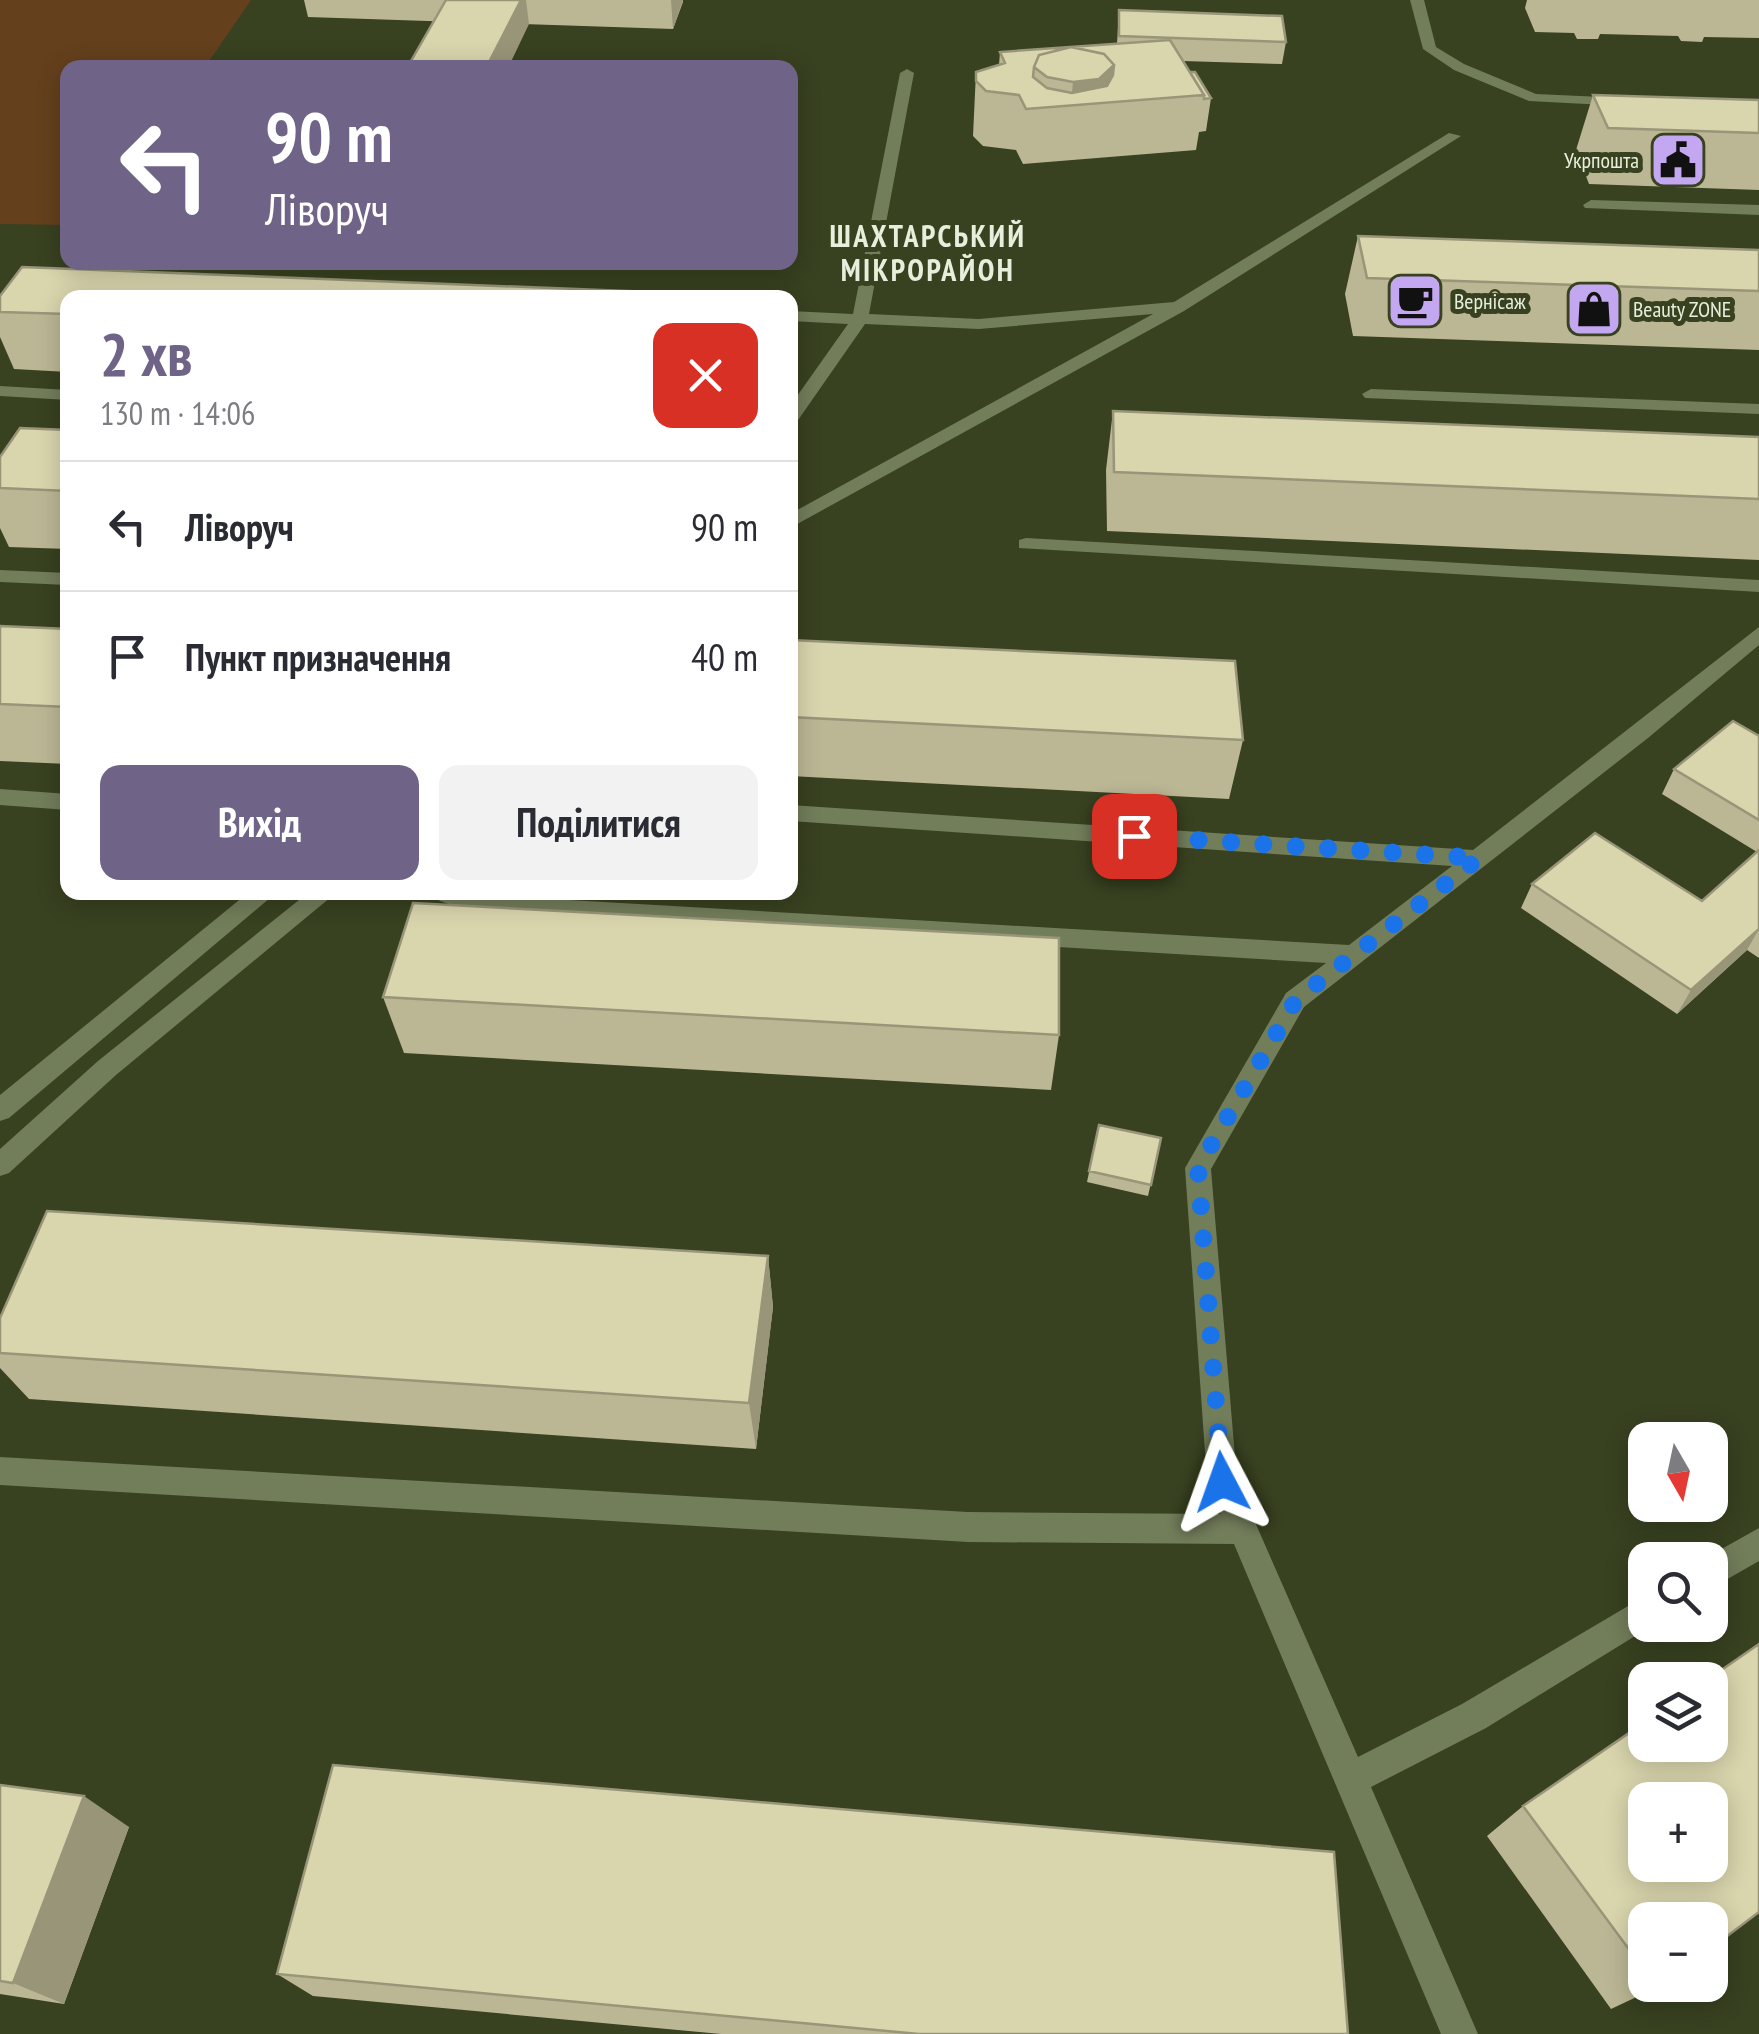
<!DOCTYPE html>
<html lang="uk">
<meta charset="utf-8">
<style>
body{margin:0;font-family:"PT Sans Narrow",sans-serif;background:#f2f2f3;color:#2b2b33;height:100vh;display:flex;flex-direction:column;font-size:38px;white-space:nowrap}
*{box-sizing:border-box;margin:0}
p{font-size:32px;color:#7c7c81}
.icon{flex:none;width:55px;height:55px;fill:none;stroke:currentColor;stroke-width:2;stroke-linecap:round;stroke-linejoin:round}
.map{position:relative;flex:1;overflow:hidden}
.details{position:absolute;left:60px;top:290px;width:738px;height:610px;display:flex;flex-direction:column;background:#fff;border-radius:20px;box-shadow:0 5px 25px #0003}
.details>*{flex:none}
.hud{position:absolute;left:60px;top:60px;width:738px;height:210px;border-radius:20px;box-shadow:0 5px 25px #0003;background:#706388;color:#fff;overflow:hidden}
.needle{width:65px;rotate:171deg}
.tools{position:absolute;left:1628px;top:1422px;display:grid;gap:20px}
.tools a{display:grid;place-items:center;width:100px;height:100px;border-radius:20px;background:#fff;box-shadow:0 5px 25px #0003;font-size:50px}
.pin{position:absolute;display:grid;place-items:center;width:85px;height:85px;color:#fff;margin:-42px;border-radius:20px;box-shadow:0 5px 15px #0006}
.me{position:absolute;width:110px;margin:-55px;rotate:356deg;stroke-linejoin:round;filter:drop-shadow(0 0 8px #0008)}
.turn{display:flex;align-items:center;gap:35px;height:210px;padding:0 40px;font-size:45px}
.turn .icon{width:130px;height:130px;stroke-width:2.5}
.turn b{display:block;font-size:70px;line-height:85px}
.round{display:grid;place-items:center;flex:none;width:105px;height:105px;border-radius:20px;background:#f2f2f3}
.summary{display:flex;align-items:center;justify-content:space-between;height:170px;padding:0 40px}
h1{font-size:60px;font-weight:800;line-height:75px;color:#706388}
.cta{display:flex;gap:20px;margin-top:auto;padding:20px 40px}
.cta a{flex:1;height:115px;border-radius:20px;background:#706388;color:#fff;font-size:40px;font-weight:800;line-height:115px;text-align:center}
.cta a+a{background:#f2f2f3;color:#2b2b33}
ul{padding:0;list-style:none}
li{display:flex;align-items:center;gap:30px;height:130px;padding:0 40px;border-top:2px solid #e1e1e2}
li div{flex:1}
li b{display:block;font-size:38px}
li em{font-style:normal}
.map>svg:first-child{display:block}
.green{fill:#64401d}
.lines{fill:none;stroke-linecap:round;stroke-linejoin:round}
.street{fill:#727d5a;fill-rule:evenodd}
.wall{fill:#bbb795}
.shaded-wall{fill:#989579}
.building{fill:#d9d5ad;stroke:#989579;stroke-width:2.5;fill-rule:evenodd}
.route{stroke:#1a73e8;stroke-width:18;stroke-dasharray:0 32.4}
.labels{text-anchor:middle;stroke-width:10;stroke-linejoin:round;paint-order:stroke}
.far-poi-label{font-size:22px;fill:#e7eedb;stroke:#384120;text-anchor:start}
.far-district-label{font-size:30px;font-weight:bold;letter-spacing:2.5px;fill:#e7eedb;stroke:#384120}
</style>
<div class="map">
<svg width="1759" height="2034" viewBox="0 0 1759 2034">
<rect width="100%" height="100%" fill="#384120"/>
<path class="green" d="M 0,0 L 251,0 L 205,67 L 68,68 L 67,225 L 0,224 Z"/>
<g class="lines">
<path class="street" d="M 1410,0 L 1424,0 L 1436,47 L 1464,64 L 1536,94 L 1624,98 L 1631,102 L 1624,106 L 1529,101 L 1454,70 L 1423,49 Z
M 907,69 L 914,73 L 869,314 L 979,319 L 1174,302 L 1449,133 L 1461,136 L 1184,311 L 790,528 L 790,514 L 1153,314 L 979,329 L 865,324 L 796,423 L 790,424 L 790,406 L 848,324 L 790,321 L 790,311 L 853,314 L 900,73 Z
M 1591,200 L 1759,205 L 1759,215 L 1585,208 L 1583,205 Z
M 0,386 L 68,390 L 68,400 L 0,396 Z
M 1371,389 L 1759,404 L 1759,414 L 1365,398 L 1362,394 Z
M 1026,538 L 1759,580 L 1759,592 L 1019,548 L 1019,540 Z
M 0,570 L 68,573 L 68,585 L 0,582 Z
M 1759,627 L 1759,645 L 1648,738 L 1304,1007 L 1211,1169 L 1237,1481 L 1358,1757 L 1462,1704 L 1645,1596 L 1645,1625 L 1653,1625 L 1486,1728 L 1371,1787 L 1478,2034 L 1441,2034 L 1234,1544 L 968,1542 L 0,1485 L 0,1457 L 968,1512 L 1221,1514 L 1207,1481 L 1185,1168 L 1286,993 L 1326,963 L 470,912 L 432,898 L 429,892 L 1349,945 L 1452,866 L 790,821 L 790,805 L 1473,850 Z
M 0,789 L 68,794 L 68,810 L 0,805 Z
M 249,892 L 277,892 L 9,1118 L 0,1121 L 0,1095 Z
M 309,892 L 337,892 L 116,1075 L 9,1173 L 0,1176 L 0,1149 L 98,1061 Z
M 1759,1528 L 1759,1561 L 1710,1589 L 1710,1560 L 1702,1560 Z"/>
</g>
<path class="wall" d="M 304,0 L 683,0 L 683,2 L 673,29 L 308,17 Z
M 1527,0 L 1759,0 L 1759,38 L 1704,37 L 1702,42 L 1681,41 L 1678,36 L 1600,34 L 1598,39 L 1577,39 L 1574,33 L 1535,32 L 1525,8 Z
M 1119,10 L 1286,42 L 1282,64 L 1183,61 L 1190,72 L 1211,98 L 1206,131 L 1199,132 L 1196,150 L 1023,164 L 1016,150 L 983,146 L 973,136 L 976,72 L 999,65 L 1000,52 L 1117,44 Z
M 1593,95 L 1759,100 L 1759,190 L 1589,184 L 1576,150 Z
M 1358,236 L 1759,250 L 1759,350 L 1353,336 L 1345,294 Z
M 651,292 L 651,298 L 68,298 L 68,372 L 14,369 L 0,337 L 0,296 Z
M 1113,411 L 1759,437 L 1759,560 L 1107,531 L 1106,470 Z
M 68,430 L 68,549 L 9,547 L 0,528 L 0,457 Z
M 0,626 L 68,629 L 68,764 L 0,761 Z
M 790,640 L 1243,740 L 1229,799 L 790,776 Z
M 1759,736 L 1759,958 L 1747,950 L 1677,1014 L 1521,908 L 1532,884 L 1702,901 L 1757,852 L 1662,794 L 1674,769 Z
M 383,997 L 1059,1035 L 1051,1090 L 404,1053 Z
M 1099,1125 L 1161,1138 L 1148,1196 L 1087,1182 Z
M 768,1256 L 773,1307 L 756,1449 L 29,1399 L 0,1368 L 0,1318 Z
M 0,1785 L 129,1827 L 64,2004 L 0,1994 Z
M 1523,1806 L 1645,1920 L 1645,1985 L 1662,1985 L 1611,2009 L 1487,1836 Z
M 277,1974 L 1348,2034 L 721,2034 L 313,1996 Z"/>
<path class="shaded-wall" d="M 521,0 L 526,0 L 529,24 L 508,68 L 486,68 Z
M 671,0 L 683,0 L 673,29 Z
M 1114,65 L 1110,102 L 1071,105 L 1073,82 Z
M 1759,929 L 1747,950 L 1677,1014 L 1691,990 Z
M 768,1256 L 773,1307 L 756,1449 L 749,1403 Z
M 84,1796 L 129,1827 L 64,2004 L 13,1983 Z"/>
<path class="building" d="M 446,0 L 521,0 L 486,68 L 407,68 Z
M 1119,10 L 1282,16 L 1286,42 L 1119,36 Z
M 1170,40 L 1204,95 L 1026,109 L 1019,95 L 986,91 L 976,81 L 976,72 L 1005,63 L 1000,52 ZM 1071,47 L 1104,54 L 1114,65 L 1113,75 L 1107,86 L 1072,93 L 1047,88 L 1033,77 L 1034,67 L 1039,55 Z
M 1071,47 L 1104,54 L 1114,65 L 1099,79 L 1073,82 L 1047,77 L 1034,67 L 1039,55 Z
M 1190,72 L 1195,72 L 1211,98 L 1204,99 L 1204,95 Z
M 1593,95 L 1759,100 L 1759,133 L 1608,128 Z
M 1358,236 L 1759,250 L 1759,291 L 1367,278 Z
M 22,267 L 651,292 L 649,298 L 68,298 L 68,314 L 0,312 L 0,296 Z
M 1113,411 L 1759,437 L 1759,499 L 1114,472 Z
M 20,428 L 68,430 L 68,491 L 0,488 L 0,457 Z
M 0,626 L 68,629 L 68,707 L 0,704 Z
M 790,640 L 1235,661 L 1243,740 L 790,717 Z
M 1733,721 L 1759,736 L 1759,820 L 1674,769 Z
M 1595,833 L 1702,901 L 1759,850 L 1759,929 L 1691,990 L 1532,884 Z
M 413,903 L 1059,938 L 1059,1035 L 383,997 Z
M 1099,1125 L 1161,1138 L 1151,1185 L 1089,1171 Z
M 47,1211 L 768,1256 L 749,1403 L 0,1353 L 0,1318 Z
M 1759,1644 L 1759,1912 L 1710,1949 L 1710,1920 L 1645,1920 L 1645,1971 L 1523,1806 L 1645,1722 L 1645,1745 L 1710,1745 L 1710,1680 L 1707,1680 ZM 1645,1800 L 1710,1800 L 1710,1865 L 1645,1865 Z
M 333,1765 L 1334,1852 L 1348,2034 L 919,2034 L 277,1974 Z
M 0,1785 L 84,1796 L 13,1983 L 0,1981 Z"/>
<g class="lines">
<path class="route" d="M 1134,836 L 1479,858 L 1296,1000 L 1198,1168 L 1222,1482"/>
</g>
<defs>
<g id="civic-square" transform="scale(2.875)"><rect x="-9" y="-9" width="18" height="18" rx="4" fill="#c4a7f1" stroke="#384120"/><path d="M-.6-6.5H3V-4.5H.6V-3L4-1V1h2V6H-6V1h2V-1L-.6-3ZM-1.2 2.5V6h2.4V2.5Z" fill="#111"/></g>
<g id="cafe-square" transform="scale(2.875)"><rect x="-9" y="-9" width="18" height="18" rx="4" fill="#c4a7f1" stroke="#384120"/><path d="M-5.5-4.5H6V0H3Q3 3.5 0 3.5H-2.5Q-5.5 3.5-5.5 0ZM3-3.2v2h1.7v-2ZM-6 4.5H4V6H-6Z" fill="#111"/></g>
<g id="shop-square" transform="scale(2.875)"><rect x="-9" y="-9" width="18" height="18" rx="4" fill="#c4a7f1" stroke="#384120"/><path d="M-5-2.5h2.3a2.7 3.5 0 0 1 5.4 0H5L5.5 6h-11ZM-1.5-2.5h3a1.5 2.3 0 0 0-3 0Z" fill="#111"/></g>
</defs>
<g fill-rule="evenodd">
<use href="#civic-square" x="1678" y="160"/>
<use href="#cafe-square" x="1415" y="301"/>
<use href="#shop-square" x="1594" y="309"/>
</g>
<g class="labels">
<g class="far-poi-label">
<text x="1639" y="168" text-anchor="end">Укрпошта</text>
<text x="1454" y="309">Вернісаж</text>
<text x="1633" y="317">Beauty ZONE</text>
</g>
<g class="far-district-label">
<text x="928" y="247">ШАХТАРСЬКИЙ<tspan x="928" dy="34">МІКРОРАЙОН</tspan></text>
</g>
</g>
</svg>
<div class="tools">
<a><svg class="needle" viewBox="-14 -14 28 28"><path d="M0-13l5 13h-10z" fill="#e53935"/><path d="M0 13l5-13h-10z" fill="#7c7c81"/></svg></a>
<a><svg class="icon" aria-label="search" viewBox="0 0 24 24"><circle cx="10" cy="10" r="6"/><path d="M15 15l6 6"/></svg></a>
<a><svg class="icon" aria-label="layers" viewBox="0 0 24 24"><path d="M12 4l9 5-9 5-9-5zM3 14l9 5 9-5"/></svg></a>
<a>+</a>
<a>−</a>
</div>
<div class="pin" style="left:1134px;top:836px;background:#d93025"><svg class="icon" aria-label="arrive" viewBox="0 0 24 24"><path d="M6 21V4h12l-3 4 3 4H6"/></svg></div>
<svg class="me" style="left:1222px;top:1482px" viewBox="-20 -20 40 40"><path d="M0-17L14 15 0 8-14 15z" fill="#1a73e8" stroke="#fff" stroke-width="4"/></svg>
<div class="hud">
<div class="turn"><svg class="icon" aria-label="left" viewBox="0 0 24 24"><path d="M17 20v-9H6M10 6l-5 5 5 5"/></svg><div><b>90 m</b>Ліворуч</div></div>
</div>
<section class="details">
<div class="summary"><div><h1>2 хв</h1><p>130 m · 14:06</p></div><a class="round" style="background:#d93025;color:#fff"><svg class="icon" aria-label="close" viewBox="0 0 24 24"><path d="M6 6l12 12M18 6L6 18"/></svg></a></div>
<ul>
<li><svg class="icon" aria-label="left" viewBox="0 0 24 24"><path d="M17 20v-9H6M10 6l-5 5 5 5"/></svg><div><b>Ліворуч</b></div><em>90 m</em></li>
<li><svg class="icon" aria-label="arrive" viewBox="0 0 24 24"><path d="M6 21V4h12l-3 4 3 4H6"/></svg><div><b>Пункт призначення</b></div><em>40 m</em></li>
</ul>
<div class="cta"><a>Вихід</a><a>Поділитися</a></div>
</section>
</div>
